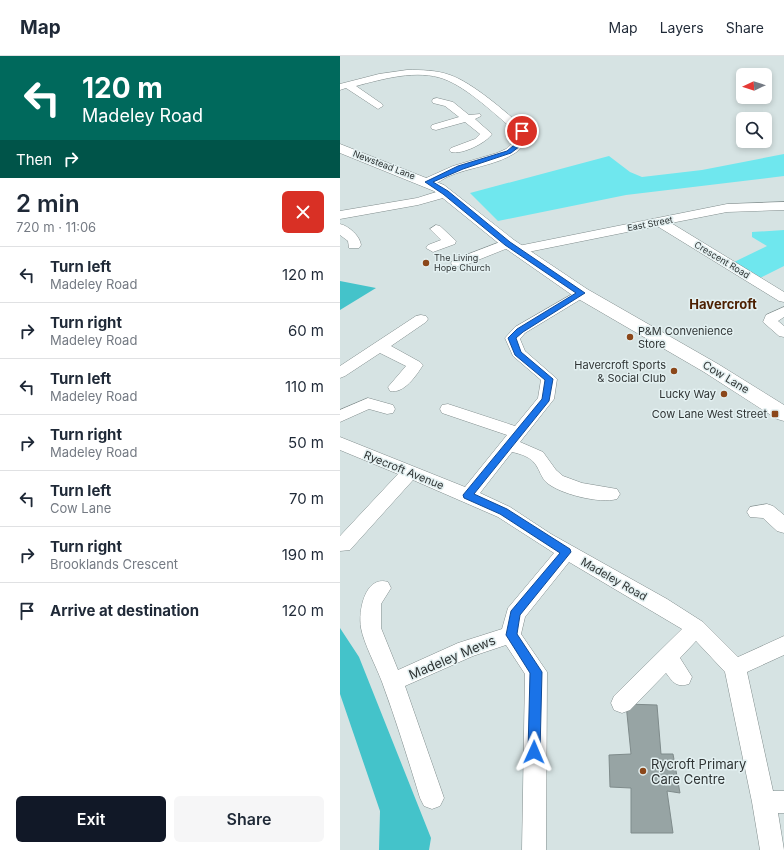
<!DOCTYPE html>
<meta charset="utf-8">
<style>
body{margin:0;font-family:Inter,sans-serif;background:#f6f6f7;color:#1f2937;height:100vh;display:flex;flex-direction:column;font-size:15px;white-space:nowrap}
*{box-sizing:border-box;margin:0}
p{font-size:13px;color:#747a83}
.icon{flex:none;width:22px;height:22px;fill:none;stroke:currentColor;stroke-width:2;stroke-linecap:round;stroke-linejoin:round}
.map{position:relative;flex:1;overflow:hidden}
.details{display:flex;flex-direction:column;background:#fff;width:340px}
.details>*{flex:none}
.hud{background:#00695c;color:#fff;overflow:hidden}
.needle{width:26px;rotate:266deg}
.tools{position:absolute;left:396px;top:12px;display:grid;gap:8px}
.tools a{display:grid;place-items:center;width:36px;height:36px;border-radius:6px;background:#fff;box-shadow:0 2px 6px #0003;font-size:20px}
.pin{position:absolute;display:grid;place-items:center;width:34px;height:34px;color:#fff;margin:-17px;border:2px solid #fff;border-radius:50%;box-shadow:0 1px 4px #0007}
.me{position:absolute;width:44px;margin:-22px;rotate:1deg;stroke-linejoin:round;filter:drop-shadow(0 0 3px #0008)}
.turn{display:flex;align-items:center;gap:14px;height:84px;padding:0 16px;font-size:18px}
.turn .icon{width:52px;height:52px;stroke-width:2.5}
.turn b{display:block;font-size:28px;line-height:34px}
.then{display:flex;align-items:center;height:38px;padding:0 16px;background:#0003;gap:8px;font-size:15px}
.round{display:grid;place-items:center;flex:none;width:42px;height:42px;border-radius:6px;background:#f6f6f7}
.head{display:flex;align-items:center;justify-content:space-between;height:68px;padding:0 16px}
h1{font-size:24px;font-weight:600;line-height:30px}
.primary-button{display:flex;gap:8px;margin-top:auto;padding:8px 16px}
.primary-button a{flex:1;height:46px;border-radius:6px;background:#111827;color:#fff;font-size:16px;font-weight:600;line-height:46px;text-align:center}
.primary-button a+a{background:#f6f6f7;color:#1f2937}
ul{padding:0;list-style:none}
li{display:flex;align-items:center;gap:12px;height:56px;padding:0 16px;border-top:1px solid #e0e1e3}
li div{flex:1}
li b{display:block;font-size:15px}
li em{font-style:normal}
header{display:flex;align-items:center;gap:24px;box-sizing:border-box;height:56px;padding:0 20px;background:#fff;border-bottom:1px solid #e0e1e3}
header strong{font-size:19px}
nav{display:flex;gap:22px;margin-inline-start:auto;font-size:14px}
main{display:flex;flex:1;min-height:0}
.map>svg:first-child{display:block}
.green{fill:#6fe7ee}
.forest{fill:#44c3ca}
.building{fill:#97a4a4;stroke:#7f8b8b}
.lines{fill:none;stroke-linecap:round;stroke-linejoin:round}
.minor-casing{stroke:#818d8d;stroke-width:1}
.major-casing{stroke:#818d8d;stroke-width:1}
.minor{fill:#fff;fill-rule:evenodd}
.major{fill:#fff;fill-rule:evenodd}
.route{fill:#1a73e8;stroke:#114b97}
.poi-dot{fill:#8b471a;stroke:#e3f0f1;stroke-width:1.5}
.labels{text-anchor:middle;stroke-width:3;stroke-linejoin:round;paint-order:stroke}
.far-street-label{font-size:9px;fill:#2f3434;stroke:#e3f0f1}
.far-poi-label{font-size:9px;fill:#2f3434;stroke:#e3f0f1;text-anchor:start}
.poi-label{font-size:11px;fill:#2f3434;stroke:#e3f0f1;text-anchor:end}
.street-label{font-size:11px;fill:#2f3434;stroke:#e3f0f1}
.quarter-label{font-size:13px;font-weight:bold;fill:#4c1f00;stroke:#e3f0f1}
.near-street-label{font-size:13px;fill:#2f3434;stroke:#e3f0f1}
.near-poi-label{font-size:13px;fill:#2f3434;stroke:#e3f0f1;text-anchor:start}
</style>
<header>
<strong>Map</strong>
<nav><a>Map</a><a>Layers</a><a>Share</a></nav>
</header>
<main>
<section class="details">
<div class="hud">
<div class="turn"><svg class="icon" aria-label="left" viewBox="0 0 24 24"><path d="M17 20v-9H6M10 6l-5 5 5 5"/></svg><div><b>120 m</b>Madeley Road</div></div>
<div class="then">Then<svg class="icon" aria-label="right" viewBox="0 0 24 24"><path d="M7 20v-9h11M14 6l5 5-5 5"/></svg></div>
</div>
<div class="head"><div><h1>2 min</h1><p>720 m · 11:06</p></div><a class="round" style="background:#d93025;color:#fff"><svg class="icon" aria-label="close" viewBox="0 0 24 24"><path d="M6 6l12 12M18 6L6 18"/></svg></a></div>
<ul>
<li><svg class="icon" aria-label="left" viewBox="0 0 24 24"><path d="M17 20v-9H6M10 6l-5 5 5 5"/></svg><div><b>Turn left</b><p>Madeley Road</p></div><em>120 m</em></li>
<li><svg class="icon" aria-label="right" viewBox="0 0 24 24"><path d="M7 20v-9h11M14 6l5 5-5 5"/></svg><div><b>Turn right</b><p>Madeley Road</p></div><em>60 m</em></li>
<li><svg class="icon" aria-label="left" viewBox="0 0 24 24"><path d="M17 20v-9H6M10 6l-5 5 5 5"/></svg><div><b>Turn left</b><p>Madeley Road</p></div><em>110 m</em></li>
<li><svg class="icon" aria-label="right" viewBox="0 0 24 24"><path d="M7 20v-9h11M14 6l5 5-5 5"/></svg><div><b>Turn right</b><p>Madeley Road</p></div><em>50 m</em></li>
<li><svg class="icon" aria-label="left" viewBox="0 0 24 24"><path d="M17 20v-9H6M10 6l-5 5 5 5"/></svg><div><b>Turn left</b><p>Cow Lane</p></div><em>70 m</em></li>
<li><svg class="icon" aria-label="right" viewBox="0 0 24 24"><path d="M7 20v-9h11M14 6l5 5-5 5"/></svg><div><b>Turn right</b><p>Brooklands Crescent</p></div><em>190 m</em></li>
<li><svg class="icon" aria-label="arrive" viewBox="0 0 24 24"><path d="M6 21V4h12l-3 4 3 4H6"/></svg><div><b>Arrive at destination</b></div><em>120 m</em></li>
</ul>
<div class="primary-button"><a>Exit</a><a>Share</a></div>
</section>
<div class="map">
<svg width="444" height="794" viewBox="0 0 444 794">
<rect width="100%" height="100%" fill="#d6e3e3"/>
<path class="green" d="M 444,98 L 444,120 L 286,139 L 158,165 L 130,137 L 269,100 L 290,116 L 302,121 L 362,114 Z
M 444,174 L 444,210 L 420,222 L 392,207 L 427,190 L 412,181 L 412,176 Z"/>
<path class="forest" d="M 0,225 L 36,232 L 0,254 Z
M 0,572 L 19,601 L 91,782 L 89,794 L 39,794 L 40,755 L 0,638 Z"/>
<path class="building" d="M 286,648 L 317,649 L 321,698 L 333,698 L 340,737 L 327,735 L 333,777 L 291,777 L 291,732 L 270,731 L 269,699 L 291,698 Z"/>
<g class="lines">
<g class="minor-casing">
<path id="minor" d="M 67,14 C 82,14 96,14 110,19 C 133,27 166,56 185,73 L 187,83 C 184,89 181,93 175,97 C 155,110 129,111 107,121 C 100,125 92,131 84,129 L 82,126 L 84,123 L 113,110 L 157,97 L 166,93 L 176,83 L 176,76 C 156,59 128,32 104,23 C 77,13 43,23 16,30 L 42,48 L 43,50 L 38,53 L 6,32 L 0,34 L 0,28 L 39,18 Z
M 97,42 L 113,46 L 129,59 L 140,58 L 141,60 L 135,63 L 152,78 C 146,87 122,99 111,96 L 109,94 L 111,92 L 135,83 L 140,78 L 125,66 L 96,74 L 92,73 L 91,71 L 92,69 L 119,61 L 105,50 L 93,47 L 92,45 L 93,43 Z
M 106,133 L 110,134 L 112,137 L 110,140 L 78,149 L 0,163 L 0,155 L 77,142 Z
M 444,146 L 444,154 L 387,156 L 331,167 L 444,236 L 444,246 L 439,245 L 317,170 L 178,198 L 171,194 L 178,190 L 387,148 Z
M 0,168 C 9,170 20,180 21,189 L 19,192 L 9,192 L 8,185 L 0,179 Z
M 96,169 L 100,170 L 116,185 L 115,188 L 93,196 L 86,192 L 88,189 L 101,184 L 90,173 Z
M 168,183 L 174,187 L 173,190 L 123,210 L 113,210 L 111,207 L 113,204 Z
M 241,233 L 246,234 L 248,237 L 246,240 L 185,277 L 180,283 L 185,295 L 217,323 L 214,343 L 180,386 L 203,396 L 216,414 L 223,420 L 242,427 L 277,433 L 280,438 L 277,443 C 260,448 219,438 206,426 C 201,421 200,415 196,409 C 191,401 181,398 172,396 L 140,437 L 170,451 L 211,478 L 327,543 L 363,566 L 398,601 L 444,580 L 444,599 L 407,616 L 433,735 L 444,735 L 444,757 L 438,757 L 444,794 L 420,794 L 412,746 L 385,616 L 356,585 L 340,602 L 352,621 L 349,628 C 336,632 333,626 326,617 L 290,654 L 282,657 L 274,654 L 271,647 L 274,640 L 342,573 L 229,506 L 185,561 L 181,578 L 207,616 L 206,794 L 182,794 L 185,618 L 166,589 L 133,600 L 65,630 L 104,742 L 100,750 L 92,753 L 84,750 L 80,742 C 68,703 56,664 42,626 C 36,610 24,588 21,572 C 18,555 25,519 48,526 L 51,532 L 41,548 L 41,572 L 58,614 L 118,587 L 162,573 L 168,552 L 214,497 L 158,461 L 73,424 L 10,494 L 0,495 L 0,480 L 58,418 L 0,394 L 0,381 L 125,431 L 167,379 L 102,357 L 100,353 L 102,349 L 108,348 L 175,370 L 198,342 L 201,324 L 173,300 L 165,282 L 175,271 Z
M 444,251 L 444,261 L 438,265 L 444,270 L 444,281 L 439,280 L 423,266 L 426,259 Z
M 81,259 L 86,260 L 88,263 L 86,266 L 51,290 L 80,306 L 83,309 C 76,320 64,338 50,335 L 48,331 L 66,310 L 40,297 L 5,320 L 0,322 L 0,310 L 76,260 Z
M 28,342 L 53,349 L 55,353 L 53,357 L 47,358 L 29,353 L 0,366 L 0,354 Z
M 427,448 L 433,450 L 444,459 L 444,477 L 437,475 L 423,462 L 410,461 L 407,456 L 410,451 Z"/>
</g>
<g class="major-casing">
<path id="major" d="M 0,88 L 104,129 L 174,184 L 247,233 L 378,308 L 444,349 L 444,365 L 437,363 L 364,316 L 235,241 L 162,190 L 94,135 L 0,97 Z"/>
</g>
<use href="#minor" class="minor"/>
<use href="#major" class="major"/>
</g>
<path class="route" d="M 182,74 L 186,80 L 184,87 L 171,97 L 123,113 L 93,126 L 108,135 L 170,186 L 245,237 L 183,276 L 176,282 L 181,296 L 213,323 L 209,345 L 134,438 L 167,453 L 230,493 L 231,496 L 180,559 L 177,578 L 202,616 L 200,696 L 199,700 L 194,701 L 190,700 L 188,696 L 190,617 L 166,579 L 171,555 L 220,497 L 160,458 L 124,442 L 123,439 L 202,343 L 205,324 L 175,299 L 168,282 L 177,273 L 236,237 L 165,189 L 103,138 L 85,126 L 118,110 L 167,95 L 179,85 L 179,75 Z"/>
<g class="poi-dot">
<circle cx="86" cy="207" r="4"/>
<circle cx="290" cy="281" r="4"/>
<circle cx="334" cy="315" r="4"/>
<circle cx="384" cy="338" r="4"/>
<rect x="431" y="354" width="8" height="8" rx="2"/>
<circle cx="303" cy="715" r="4"/>
</g>
<g class="labels">
<g class="far-street-label">
<text transform="translate(44 109) rotate(21)" y="3">Newstead Lane</text>
<text transform="translate(310 168) rotate(-11)" y="3">East Street</text>
<text transform="translate(382 204) rotate(31)" y="3">Crescent Road</text>
</g>
<g class="far-poi-label">
<text x="94" y="205">The Living<tspan x="94" dy="10">Hope Church</tspan></text>
</g>
<g class="poi-label">
<text x="298" y="279" text-anchor="start">P&amp;M Convenience<tspan x="298" dy="13">Store</tspan></text>
<text x="326" y="313">Havercroft Sports<tspan x="326" dy="13">&amp; Social Club</tspan></text>
<text x="376" y="342">Lucky Way</text>
<text x="427" y="362">Cow Lane West Street</text>
</g>
<g class="street-label">
<text transform="translate(386 321) rotate(31)" y="4">Cow Lane</text>
<text transform="translate(64 414) rotate(22)" y="4">Ryecroft Avenue</text>
<text transform="translate(274 523) rotate(30)" y="4">Madeley Road</text>
</g>
<g class="quarter-label">
<text x="383" y="253">Havercroft</text>
</g>
<g class="near-street-label">
<text transform="translate(112 601) rotate(-23)" y="5">Madeley Mews</text>
</g>
<g class="near-poi-label">
<text x="311" y="713">Rycroft Primary<tspan x="311" dy="15">Care Centre</tspan></text>
</g>
</g>
</svg>
<div class="tools">
<a><svg class="needle" viewBox="-14 -14 28 28"><path d="M0-13l5 13h-10z" fill="#e53935"/><path d="M0 13l5-13h-10z" fill="#747a83"/></svg></a>
<a><svg class="icon" aria-label="search" viewBox="0 0 24 24"><circle cx="10" cy="10" r="6"/><path d="M15 15l6 6"/></svg></a>
</div>
<div class="pin" style="left:182px;top:75px;background:#d93025"><svg class="icon" aria-label="arrive" viewBox="0 0 24 24"><path d="M6 21V4h12l-3 4 3 4H6"/></svg></div>
<svg class="me" style="left:194px;top:696px" viewBox="-20 -20 40 40"><path d="M0-17L14 15 0 8-14 15z" fill="#1a73e8" stroke="#fff" stroke-width="4"/></svg>
</div>
</main>
